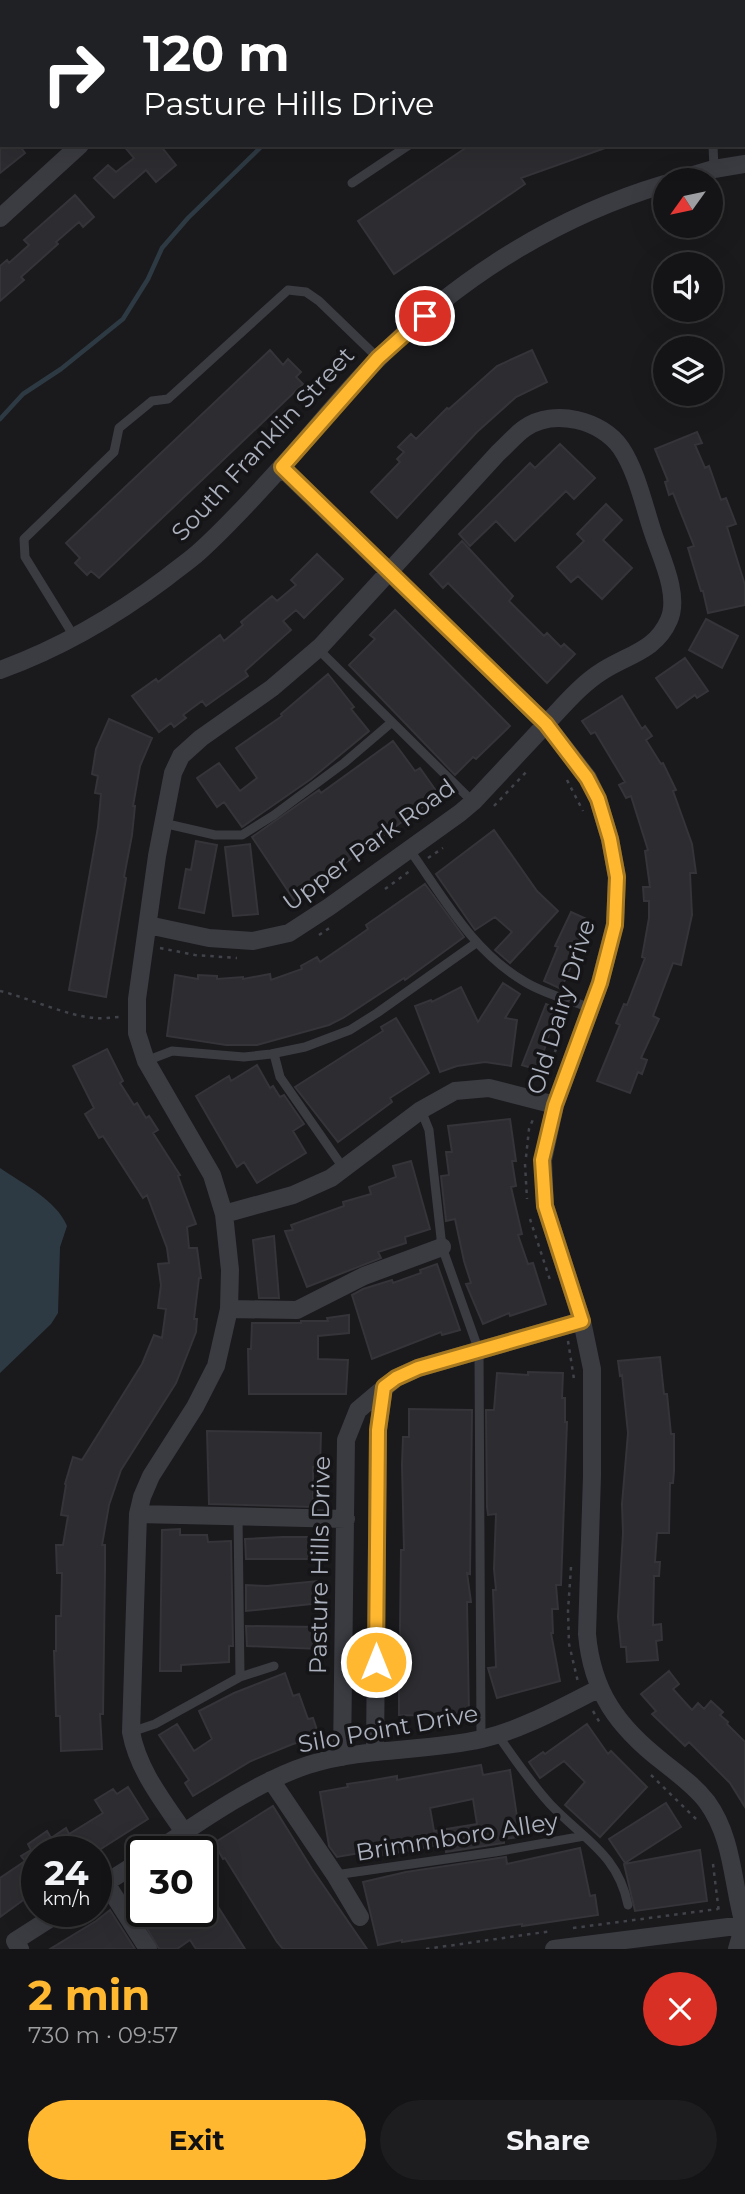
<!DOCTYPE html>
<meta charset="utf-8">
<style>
body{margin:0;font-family:Montserrat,sans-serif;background:#1d1d1f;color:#f1f3f6;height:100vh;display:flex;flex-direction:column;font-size:26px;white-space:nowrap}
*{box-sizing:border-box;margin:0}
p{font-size:23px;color:#9d9ea1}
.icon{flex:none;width:38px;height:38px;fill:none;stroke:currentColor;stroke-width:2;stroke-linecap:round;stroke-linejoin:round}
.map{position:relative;height:1949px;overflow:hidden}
.drawer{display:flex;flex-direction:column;background:#141416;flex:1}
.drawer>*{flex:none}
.guide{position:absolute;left:0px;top:0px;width:746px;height:147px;box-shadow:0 7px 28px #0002,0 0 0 2px #333335;background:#202124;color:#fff;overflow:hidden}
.needle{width:46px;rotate:237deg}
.buttons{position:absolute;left:653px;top:168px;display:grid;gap:14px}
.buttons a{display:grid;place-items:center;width:70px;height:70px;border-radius:50%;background:#141416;box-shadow:0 7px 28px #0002,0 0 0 2px #333335;font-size:35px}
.speed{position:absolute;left:21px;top:1836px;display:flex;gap:14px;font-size:35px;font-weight:700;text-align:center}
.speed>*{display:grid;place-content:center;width:91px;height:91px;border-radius:50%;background:#141416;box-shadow:0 7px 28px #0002,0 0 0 2px #333335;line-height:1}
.speed small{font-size:18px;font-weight:400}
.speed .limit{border:4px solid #111;border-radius:10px;background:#fff;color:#111}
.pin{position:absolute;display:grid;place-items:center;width:60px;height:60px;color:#fff;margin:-30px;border:4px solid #fff;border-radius:50%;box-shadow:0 2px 7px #0007}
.me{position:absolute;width:77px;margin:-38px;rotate:0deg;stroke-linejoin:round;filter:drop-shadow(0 0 5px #0008)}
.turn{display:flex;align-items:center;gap:24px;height:147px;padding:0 28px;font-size:32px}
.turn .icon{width:91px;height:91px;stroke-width:2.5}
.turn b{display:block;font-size:49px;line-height:60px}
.round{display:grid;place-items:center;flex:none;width:74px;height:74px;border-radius:37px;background:#1d1d1f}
.summary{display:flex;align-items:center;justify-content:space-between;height:119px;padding:0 28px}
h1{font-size:42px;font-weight:700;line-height:52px;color:#ffb830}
.action{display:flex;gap:14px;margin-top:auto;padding:14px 28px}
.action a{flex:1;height:80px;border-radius:42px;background:#ffb830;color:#111;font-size:28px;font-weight:700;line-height:80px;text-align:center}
.action a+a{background:#1d1d1f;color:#f1f3f6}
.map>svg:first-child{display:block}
.water{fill:#2e3a43}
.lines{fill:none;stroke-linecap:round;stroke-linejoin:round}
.stream{stroke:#2e3a43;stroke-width:4.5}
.building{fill:#2d2d31;stroke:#343439;stroke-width:2;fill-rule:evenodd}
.path{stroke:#41434a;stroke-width:2.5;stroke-dasharray:3.5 5;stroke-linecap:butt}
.service{stroke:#3b3c42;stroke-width:9}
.minor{stroke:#3b3c42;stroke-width:18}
.route-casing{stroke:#a6781f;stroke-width:18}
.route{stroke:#ffb830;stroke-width:12}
.labels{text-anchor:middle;stroke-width:7;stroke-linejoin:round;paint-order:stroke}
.street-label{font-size:24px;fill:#acb1be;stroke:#151518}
</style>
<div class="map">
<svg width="745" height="1949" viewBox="0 0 745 1949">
<rect width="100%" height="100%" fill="#1a1a1d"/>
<path class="water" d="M 0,1168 C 23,1184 56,1200 67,1226 L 60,1247 L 58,1313 L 51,1324 L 0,1373 Z"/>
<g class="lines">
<path class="stream" d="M 408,2 L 410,0
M 0,419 L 23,394 L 61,369 L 123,319 L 148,279 L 162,248 L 188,218 L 263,145"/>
</g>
<path class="building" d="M 0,145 L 19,145 L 25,153 L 0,173 Z
M 123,145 L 160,145 L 176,165 L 156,182 L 146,170 L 114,198 L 94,178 L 108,165 L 116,172 L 134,158 Z
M 470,145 L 608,147 L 521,178 L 525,184 L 394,274 L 358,221 Z
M 75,195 L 94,217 L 83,227 L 79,222 L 56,242 L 58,244 L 21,277 L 24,280 L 0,301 L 0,266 L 7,260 L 9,263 L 29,245 L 24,240 Z
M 270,350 L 283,365 L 288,359 L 301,372 L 296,377 L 303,384 L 99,578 L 91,571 L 87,575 L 75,563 L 80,558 L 66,543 Z
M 532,350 L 547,382 L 516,397 L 477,432 L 397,518 L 371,492 L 400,462 L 397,459 L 404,452 L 398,447 L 411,434 L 416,439 L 447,408 L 449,409 L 497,366 Z
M 697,432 L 702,443 L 695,445 L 705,468 L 709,466 L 721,500 L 726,498 L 736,524 L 727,527 L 745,585 L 745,605 L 708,613 L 703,591 L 701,591 L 688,548 L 694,546 L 673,493 L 669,495 L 665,482 L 668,481 L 655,449 Z
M 560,444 L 595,478 L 574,499 L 566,491 L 515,541 L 496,521 L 470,546 L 459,534 L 530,463 L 535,468 Z
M 606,504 L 622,520 L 603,540 L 632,568 L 602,599 L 578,576 L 571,582 L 557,567 L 584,541 L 577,534 Z
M 462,541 L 513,596 L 509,601 L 544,636 L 547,633 L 561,647 L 564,644 L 575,654 L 547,683 L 448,583 L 443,588 L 430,574 Z
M 317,554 L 343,579 L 304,618 L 296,610 L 283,621 L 291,630 L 245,671 L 248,676 L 206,706 L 202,701 L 183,715 L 186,718 L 174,727 L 171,723 L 159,732 L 132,696 L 156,679 L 158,682 L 220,635 L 224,641 L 243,625 L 241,622 L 272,596 L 277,601 L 296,585 L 291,580 Z
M 395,610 L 510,726 L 476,759 L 473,757 L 455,775 L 349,665 L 375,639 L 370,635 Z
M 706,619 L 738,636 L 722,668 L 689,650 Z
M 685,658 L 708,691 L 697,698 L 695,695 L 677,708 L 656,678 Z
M 328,674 L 354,707 L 351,709 L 369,731 L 311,779 L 242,827 L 224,802 L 217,807 L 197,778 L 219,763 L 240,791 L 257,778 L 236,748 L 282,716 L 281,714 Z
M 622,696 L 642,729 L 645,726 L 652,736 L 646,740 L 661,764 L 663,763 L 676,790 L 673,791 L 692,844 L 696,873 L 690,873 L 692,915 L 681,965 L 673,963 L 653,1016 L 659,1019 L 641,1058 L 647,1060 L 642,1074 L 638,1072 L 630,1093 L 597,1081 L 620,1025 L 616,1023 L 624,1004 L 627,1005 L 645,958 L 642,957 L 649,918 L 649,901 L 644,901 L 643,887 L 650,887 L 645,851 L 648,850 L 631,796 L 626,798 L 619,785 L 625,782 L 595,732 L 591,734 L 582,721 Z
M 109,719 L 152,738 L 140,766 L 133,806 L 135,806 L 132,835 L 124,877 L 126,878 L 106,997 L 69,990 L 98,827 L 101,794 L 95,793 L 98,776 L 92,774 L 96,749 Z
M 393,741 L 415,771 L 420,768 L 439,795 L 294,900 L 252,837 L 319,790 L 321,793 Z
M 494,830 L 537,891 L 558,911 L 510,963 L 495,950 L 512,932 L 495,917 L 475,930 L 436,874 Z
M 196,841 L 217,845 L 204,913 L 179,908 L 186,869 L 191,870 Z
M 250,844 L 258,914 L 233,916 L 225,847 Z
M 425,884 L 464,937 L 405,980 L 404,978 L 343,1018 L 329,1025 L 257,1045 L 226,1045 L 167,1036 L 175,975 L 198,979 L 198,975 L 217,976 L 217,979 L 243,977 L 243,979 L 270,974 L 271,980 L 302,969 L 301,966 L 317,957 L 320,962 L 348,943 L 368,929 L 366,925 Z
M 571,912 L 591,921 L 561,989 L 544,981 L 558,947 L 555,946 Z
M 503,983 L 520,994 L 505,1018 L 517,1020 L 511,1066 L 485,1062 L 457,1066 L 440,1072 L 415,1006 L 431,1000 L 432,1002 L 461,987 L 478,1022 Z
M 546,1004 L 564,1012 L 558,1027 L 552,1025 L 538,1070 L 522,1065 Z
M 396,1018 L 429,1073 L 390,1098 L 392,1102 L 338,1142 L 295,1087 L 383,1031 L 381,1027 Z
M 107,1049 L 123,1081 L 120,1083 L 134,1105 L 137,1103 L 146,1118 L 149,1116 L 158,1130 L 153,1133 L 180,1175 L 178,1176 L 196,1224 L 187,1227 L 189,1248 L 197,1248 L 201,1278 L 199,1278 L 194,1319 L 197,1319 L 196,1332 L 176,1383 L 121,1470 L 109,1505 L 102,1545 L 105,1545 L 105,1571 L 103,1714 L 100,1714 L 102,1749 L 61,1751 L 60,1716 L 56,1716 L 54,1651 L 56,1651 L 56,1616 L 61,1616 L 62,1573 L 57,1573 L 56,1545 L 63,1545 L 68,1516 L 61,1515 L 66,1485 L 65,1484 L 73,1457 L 82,1460 L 142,1364 L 154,1335 L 162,1338 L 166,1309 L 158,1308 L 161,1285 L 158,1264 L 169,1263 L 167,1248 L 147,1195 L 143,1198 L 103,1136 L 99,1138 L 85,1114 L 94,1108 L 73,1066 Z
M 257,1065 L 270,1088 L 273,1086 L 280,1097 L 284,1095 L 304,1124 L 293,1131 L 306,1153 L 257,1183 L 244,1162 L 237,1167 L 196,1096 L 229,1076 L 231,1081 Z
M 510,1119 L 516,1161 L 512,1161 L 516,1186 L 511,1187 L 522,1234 L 518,1235 L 528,1264 L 533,1263 L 546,1304 L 510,1316 L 509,1313 L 483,1324 L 466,1284 L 471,1283 L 464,1261 L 455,1219 L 446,1221 L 441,1176 L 449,1175 L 446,1152 L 452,1152 L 448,1126 Z
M 411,1161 L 430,1229 L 405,1237 L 406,1243 L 378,1252 L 381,1258 L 307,1287 L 285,1231 L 293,1230 L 291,1225 L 344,1206 L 343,1202 L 371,1194 L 369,1187 L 396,1177 L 393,1166 Z
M 274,1236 L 279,1298 L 259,1298 L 253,1240 Z
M 437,1264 L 460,1330 L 442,1335 L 441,1332 L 372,1359 L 352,1295 L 363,1289 L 392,1280 L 393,1283 L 421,1273 L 420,1270 Z
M 349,1315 L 349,1333 L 318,1336 L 318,1359 L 348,1360 L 346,1394 L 249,1394 L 248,1349 L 251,1349 L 252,1323 L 301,1323 L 301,1321 L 328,1321 L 327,1318 Z
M 660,1357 L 664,1394 L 667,1394 L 671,1434 L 674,1434 L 674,1471 L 673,1483 L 670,1483 L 669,1533 L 657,1533 L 655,1562 L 660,1562 L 659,1576 L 654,1576 L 653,1625 L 661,1624 L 662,1640 L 656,1641 L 658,1660 L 627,1662 L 626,1647 L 621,1647 L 618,1617 L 623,1533 L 622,1504 L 628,1433 L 622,1375 L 620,1376 L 618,1361 Z
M 528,1372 L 563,1373 L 562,1398 L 565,1398 L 565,1422 L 567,1422 L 561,1585 L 556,1585 L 558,1609 L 552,1609 L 553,1633 L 551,1633 L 560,1681 L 497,1698 L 488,1668 L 496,1667 L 493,1590 L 496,1590 L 494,1569 L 496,1514 L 488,1515 L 487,1507 L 486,1410 L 494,1410 L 497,1373 L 528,1375 Z
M 409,1409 L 472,1410 L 470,1574 L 467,1573 L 471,1602 L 467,1602 L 469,1713 L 447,1714 L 447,1716 L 399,1715 L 399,1663 L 403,1663 L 400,1630 L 401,1550 L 404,1550 L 402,1465 L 403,1437 L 409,1437 Z
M 207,1431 L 321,1433 L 320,1467 L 313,1467 L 313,1507 L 209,1504 Z
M 180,1529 L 180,1535 L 207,1535 L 208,1542 L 231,1541 L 233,1646 L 229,1646 L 229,1662 L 181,1665 L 181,1671 L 160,1671 L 162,1530 Z
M 282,1537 L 319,1537 L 319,1559 L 246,1559 L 245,1539 Z
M 318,1581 L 320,1603 L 246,1611 L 246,1585 L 267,1586 Z
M 246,1626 L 319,1627 L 319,1649 L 247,1646 Z
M 669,1671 L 679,1684 L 673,1689 L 692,1710 L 698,1703 L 704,1709 L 711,1701 L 723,1712 L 720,1715 L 728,1722 L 727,1724 L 745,1742 L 745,1807 L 730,1783 L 689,1742 L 685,1746 L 652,1714 L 656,1711 L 641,1694 Z
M 285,1673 L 293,1696 L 299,1694 L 308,1719 L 313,1718 L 319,1736 L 293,1744 L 251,1761 L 193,1796 L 185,1783 L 189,1780 L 159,1735 L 177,1724 L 194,1751 L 212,1739 L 199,1711 L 234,1693 Z
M 587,1724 L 608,1754 L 611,1751 L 647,1787 L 600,1837 L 565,1805 L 585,1782 L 564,1761 L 540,1778 L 529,1762 L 543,1752 L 545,1754 Z
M 481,1765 L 483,1775 L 510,1770 L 520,1837 L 504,1839 L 504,1843 L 446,1852 L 445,1844 L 361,1859 L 360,1853 L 337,1857 L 329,1846 L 320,1792 L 348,1787 L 347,1784 L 368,1781 L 397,1776 L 397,1780 ZM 473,1799 L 477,1824 L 434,1831 L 430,1808 Z
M 128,1787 L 148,1819 L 96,1852 L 37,1852 L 37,1890 L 0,1917 L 0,1878 L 25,1861 L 21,1856 L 31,1850 L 28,1844 L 47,1831 L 51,1838 L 66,1828 L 69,1834 L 103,1813 L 95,1800 L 113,1789 L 117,1794 Z
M 666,1803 L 681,1827 L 625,1863 L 609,1839 Z
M 273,1806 L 312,1869 L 367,1949 L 283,1949 L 277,1942 L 225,1858 L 223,1859 L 214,1843 Z
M 580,1848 L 590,1896 L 595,1895 L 598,1915 L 522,1926 L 522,1924 L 402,1942 L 402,1940 L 378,1945 L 363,1882 L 406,1872 L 506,1857 L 507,1864 Z
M 700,1850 L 707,1901 L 635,1911 L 624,1864 Z
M 201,1882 L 215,1902 L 245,1949 L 196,1949 L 190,1940 L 177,1949 L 159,1949 L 129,1898 L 142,1890 L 142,1911 L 201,1911 Z
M 110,1910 L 135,1949 L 50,1949 L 96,1921 Z"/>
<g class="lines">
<path class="path" d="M 567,780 L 583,811
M 494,806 L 528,770
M 428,858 L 443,848
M 385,889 L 411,870
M 319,935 L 331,927
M 160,948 L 195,955 L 237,958
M 0,991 C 29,998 67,1016 95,1018 C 104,1019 113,1017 122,1017
M 552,1060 L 569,1013
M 526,1157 L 529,1129 L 534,1117
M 525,1164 L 527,1199
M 530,1219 L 551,1283
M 568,1341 L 574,1379
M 571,1567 L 568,1611 L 569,1644 L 578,1682
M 593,1711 L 600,1723
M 651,1775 L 696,1819
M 713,1864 L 719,1913
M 573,1928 L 718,1909
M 426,1949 L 552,1931"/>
<path class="service" d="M 695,1 L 699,2
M 501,2 L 502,0
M 744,10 L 745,10
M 713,145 L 714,169
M 352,183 L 409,145
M 75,638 L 25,557 L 24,539 L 114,452 L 119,428 L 152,401 L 168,399 L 288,290 L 306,292 L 319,301 L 378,358
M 318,649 L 473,802
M 163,823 L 215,835 L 242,835 L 274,815 L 344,763 L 392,722
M 409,849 C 444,898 472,951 525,982 C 545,994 569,1000 591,1008
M 274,1054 L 280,1077 L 344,1169
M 146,1061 L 172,1051 L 244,1057 L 271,1054 L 305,1047 L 350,1030 L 377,1013 L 476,943
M 421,1110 L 429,1130 L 442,1247 L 479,1351 L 481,1739
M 238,1517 L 240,1677
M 131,1732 L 155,1724 L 240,1677 L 274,1666
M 497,1734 C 514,1758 530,1782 550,1804 C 583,1839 618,1854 628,1905
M 335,1875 L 495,1852 L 584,1836"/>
<path class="minor" d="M 236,2 L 237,0
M 0,9 L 2,9
M 677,180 L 714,169 L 745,164
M 0,218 L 80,145
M 281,467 L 546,724 L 588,778 L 598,799 L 610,839 L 617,877 L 615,924 L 600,983 L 555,1105 L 543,1160 L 545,1206 L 582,1321 L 592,1369 L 592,1476 L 587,1634 C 592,1692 618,1727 663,1762 C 678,1774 695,1786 707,1802 C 734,1839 732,1885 745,1928
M 0,670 C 61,648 114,617 166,578 C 177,569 189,561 199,552 C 229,525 257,494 284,464 C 316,429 345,391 379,358 C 458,278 557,216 665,184
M 148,925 L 209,938 L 253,941 L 289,933 L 329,907 L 460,813 L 473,802 C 497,776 522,750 546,724 C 564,705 581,684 604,670 C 630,654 656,650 669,620 C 680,595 661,557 653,533 C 644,506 637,472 621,448 C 602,420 554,408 525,428 C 516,434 507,445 498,453 L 321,646 L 272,688 L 201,738 L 181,756 L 173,773 L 157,856 L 137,999 L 137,1033 L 146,1061 L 212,1175 L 224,1214 L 230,1270 L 229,1309 L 216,1366 L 195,1407 L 151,1476 L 142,1497 L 138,1514 L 131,1732 C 138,1770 163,1801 184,1832
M 224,1214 L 293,1195 L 331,1178 L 421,1110 L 455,1091 L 489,1088 L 555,1105
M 229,1309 L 297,1310 L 364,1276 L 442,1247
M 138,1514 L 346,1519
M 375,1752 L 378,1430 L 384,1387
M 342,1757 L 346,1440 L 358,1410 L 396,1378 L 418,1368 L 582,1321
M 271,1780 L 335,1875 L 360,1917
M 155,1852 C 199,1822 258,1781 308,1765 C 364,1747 425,1752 482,1739 C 524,1729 562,1707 600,1688
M 106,1883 L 148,1949
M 96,1889 L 142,1860
M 20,1949 L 15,1941 L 62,1911
M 554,1949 L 744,1925
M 737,1949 L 744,1925"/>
</g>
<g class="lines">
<g class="route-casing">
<path id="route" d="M 376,1662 L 378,1430 L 384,1387 L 396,1378 L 418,1368 L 582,1321 L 545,1206 L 542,1160 L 555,1105 L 600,983 L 615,925 L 617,877 L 610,839 L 598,799 L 587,778 L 546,724 L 282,467 L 378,358 L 425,316"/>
</g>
<use href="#route" class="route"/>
</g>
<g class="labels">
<g class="street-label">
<text transform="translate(263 444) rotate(-47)" y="8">South Franklin Street</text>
<text transform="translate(369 845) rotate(-36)" y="8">Upper Park Road</text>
<text transform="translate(561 1007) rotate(-73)" y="8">Old Dairy Drive</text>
<text transform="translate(320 1565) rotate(-89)" y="8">Pasture Hills Drive</text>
<text transform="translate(388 1729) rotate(-10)" y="8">Silo Point Drive</text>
<text transform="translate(457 1837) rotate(-9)" y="8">Brimmboro Alley</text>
</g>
</g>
</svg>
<div class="buttons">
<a><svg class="needle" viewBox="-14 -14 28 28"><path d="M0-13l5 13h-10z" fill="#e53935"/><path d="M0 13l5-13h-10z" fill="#9d9ea1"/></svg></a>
<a><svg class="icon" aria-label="sound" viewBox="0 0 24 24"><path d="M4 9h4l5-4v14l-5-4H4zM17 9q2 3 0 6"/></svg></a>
<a><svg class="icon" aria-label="layers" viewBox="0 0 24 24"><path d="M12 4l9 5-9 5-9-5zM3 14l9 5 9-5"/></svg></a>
</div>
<div class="speed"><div>24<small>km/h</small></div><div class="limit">30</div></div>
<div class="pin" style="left:425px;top:316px;background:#d93025"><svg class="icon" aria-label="arrive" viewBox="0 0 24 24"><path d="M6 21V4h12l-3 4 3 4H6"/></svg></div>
<svg class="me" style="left:376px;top:1662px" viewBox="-20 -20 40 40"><circle r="17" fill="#ffb830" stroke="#fff" stroke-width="3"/><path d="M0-11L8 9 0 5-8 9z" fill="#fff"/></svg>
<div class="guide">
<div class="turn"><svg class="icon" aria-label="right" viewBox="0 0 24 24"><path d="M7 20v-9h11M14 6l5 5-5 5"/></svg><div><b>120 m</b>Pasture Hills Drive</div></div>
</div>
</div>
<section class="drawer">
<div class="summary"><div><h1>2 min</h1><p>730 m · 09:57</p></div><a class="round" style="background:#d93025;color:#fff"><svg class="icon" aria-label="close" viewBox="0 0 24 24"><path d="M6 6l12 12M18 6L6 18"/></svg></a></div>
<div class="action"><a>Exit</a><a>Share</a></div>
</section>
